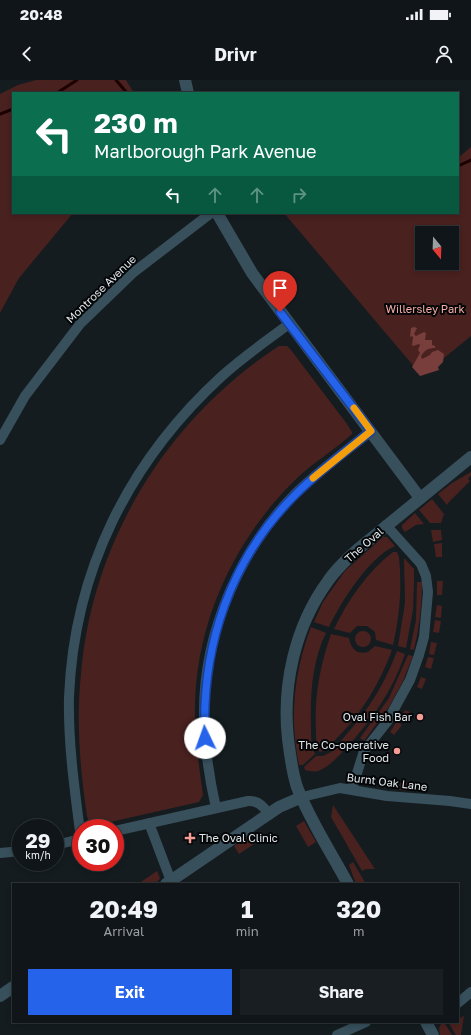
<!DOCTYPE html>
<style>
body{margin:0;font-family:"Golos Text",sans-serif;background:#181e21;color:#f1f3f6;height:100vh;display:flex;flex-direction:column;font-size:15px;white-space:nowrap}
*{box-sizing:border-box;margin:0}
p{font-size:13px;color:#9b9fa2}
.icon{flex:none;width:22px;height:22px;fill:none;stroke:currentColor;stroke-width:2;stroke-linecap:round;stroke-linejoin:round}
.map{position:relative;flex:1;overflow:hidden}
.side{position:absolute;left:12px;top:803px;width:447px;height:140px;display:flex;flex-direction:column;background:#0f1518;border-radius:0px;box-shadow:0 2px 6px #0003,0 0 0 1px #2f3437}
.side>*{flex:none}
.guide{position:absolute;left:12px;top:12px;width:447px;height:122px;border-radius:0px;box-shadow:0 2px 6px #0003,0 0 0 1px #2f3437;background:#0b6e4f;color:#fff;overflow:hidden}
.needle{width:26px;rotate:161deg}
.tools{position:absolute;left:415px;top:146px;display:grid;gap:8px}
.tools a{display:grid;place-items:center;width:44px;height:44px;border-radius:0px;background:#0f1518;box-shadow:0 2px 6px #0003,0 0 0 1px #2f3437;font-size:20px}
.speed{position:absolute;left:12px;top:739px;display:flex;gap:8px;font-size:20px;font-weight:700;text-align:center}
.speed>*{display:grid;place-content:center;width:52px;height:52px;border-radius:50%;background:#0f1518;box-shadow:0 2px 6px #0003,0 0 0 1px #2f3437;line-height:1}
.speed small{font-size:10px;font-weight:400}
.speed .limit{border:6px solid #d22;background:#fff;color:#111}
.pin{position:absolute;display:grid;place-items:center;width:34px;height:34px;color:#fff;margin:-41px -17px;border-radius:50% 50% 50% 0;rotate:-45deg;box-shadow:0 0 4px #0007}
.pin .icon{rotate:45deg}
.me{position:absolute;width:44px;margin:-22px;rotate:357deg;stroke-linejoin:round;filter:drop-shadow(0 0 3px #0008)}
.turn{display:flex;align-items:center;gap:14px;height:84px;padding:0 16px;font-size:18px}
.turn .icon{width:52px;height:52px;stroke-width:2.5}
.turn b{display:block;font-size:28px;line-height:34px}
.lanes{display:flex;align-items:center;height:38px;padding:0 16px;background:#0003;justify-content:center;gap:20px;direction:ltr}
.lanes .off{opacity:.35}
.eta{display:flex;justify-content:space-evenly;align-items:center;height:68px;text-align:center}
.eta b{font-size:24px;font-weight:700;line-height:28px}
.button{display:flex;gap:8px;margin-top:auto;padding:8px 16px}
.button a{flex:1;height:46px;border-radius:0px;background:#2563eb;color:#fff;font-size:16px;font-weight:700;line-height:46px;text-align:center}
.button a+a{background:#181e21;color:#f1f3f6}
.status{display:flex;justify-content:space-between;align-items:center;height:28px;padding:0 20px;background:#0f1518;direction:ltr}
.status svg{height:11px;fill:currentColor}
header{display:flex;justify-content:space-between;align-items:center;height:52px;padding:0 16px;background:#0f1518;font-size:18px;font-weight:700}
.map>svg:first-child{display:block}
.green{fill:#49211f;fill-rule:evenodd}
.forest{fill:#783e3b}
.lines{fill:none;stroke-linecap:round;stroke-linejoin:round}
.stream{stroke:#1d0000;stroke-width:3}
.minor{stroke:#37505c;stroke-width:10}
.tertiary{stroke:#37505c;stroke-width:12}
.route-casing{stroke:#184099;stroke-width:10}
.route{stroke:#2563eb;stroke-width:7}
.slow{stroke:#f59e0b;stroke-width:7}
.poi-dot{fill:#f59c95;stroke:#040608;stroke-width:1.5}
.labels{text-anchor:middle;stroke-width:4;stroke-linejoin:round;paint-order:stroke}
.street-label{font-size:11px;fill:#e2e8eb;stroke:#040608}
.park-label{font-size:11px;fill:#f7ada6;stroke:#040608}
.poi-label{font-size:11px;fill:#e2e8eb;stroke:#040608;text-anchor:end}
</style>
<div class="status"><b>20:48</b><svg viewBox="0 0 49 12"><path d="M0 12V9h3v3zM5 12V6h3v6zM10 12V3h3v9zM15 12V0h3v12zM26 1h20v11H26zM47 4h2v5h-2z"/></svg></div>
<header><svg class="icon" aria-label="back" viewBox="0 0 24 24"><path d="M15 5l-7 7 7 7"/></svg>Drivr<svg class="icon" aria-label="person" viewBox="0 0 24 24"><circle cx="12" cy="8" r="4"/><path d="M4 21q1-7 8-7t8 7"/></svg></header>
<div class="map">
<svg width="471" height="955" viewBox="0 0 471 955">
<rect width="100%" height="100%" fill="#141c20"/>
<path class="green" d="M 36,0 L 126,0 L 134,13 L 13,13 L 13,133 L 73,133 L 19,198 L 0,233 L 0,14 L 18,5 Z
M 471,67 L 471,256 L 422,296 L 284,133 L 458,133 L 458,78 ZM 422,153 L 452,153 L 452,183 L 422,183 Z
M 279,266 L 287,266 L 291,270 L 347,344 L 352,352 L 352,354 C 332,372 309,385 291,404 C 233,463 197,542 195,624 C 194,655 199,685 203,715 L 199,722 L 97,745 L 89,742 L 87,736 C 80,689 76,641 81,594 C 92,461 167,339 279,266 Z
M 471,392 L 471,395 L 468,399 L 470,401 L 449,422 L 447,425 L 438,414 L 452,403 Z
M 432,419 L 444,434 L 441,443 L 430,443 L 419,430 Z
M 415,433 L 424,444 L 416,445 L 405,452 L 402,448 L 402,445 Z
M 431,450 L 441,450 L 442,460 L 433,462 Z
M 383,457 L 387,457 L 395,466 C 369,477 341,522 329,547 L 314,542 L 323,522 L 345,491 Z
M 442,463 L 442,477 L 436,477 L 434,464 Z
M 393,472 L 397,472 L 399,477 C 402,507 400,535 393,565 L 376,560 L 375,552 L 367,546 L 357,546 L 350,553 L 334,549 C 348,520 367,492 393,472 Z
M 404,478 L 414,489 L 414,502 L 413,530 L 406,568 L 398,566 L 405,523 Z
M 437,501 L 443,501 L 442,515 L 437,515 Z
M 417,502 L 422,502 C 422,526 419,548 414,570 L 410,569 L 416,540 Z
M 437,525 L 442,526 L 441,538 L 435,537 Z
M 435,540 L 441,541 L 439,553 L 433,552 Z
M 311,547 L 326,553 C 312,581 310,616 311,647 C 311,656 311,666 315,674 L 303,685 L 299,685 C 296,672 295,658 294,645 C 293,610 299,579 311,547 Z
M355 559a8 8 0 1 1 16 0a8 8 0 1 1-16 0Z
M 331,554 L 349,558 C 351,569 357,575 368,572 L 375,566 L 392,570 C 380,603 363,631 339,656 C 333,662 328,669 320,672 C 316,668 316,657 316,651 C 314,617 320,586 331,554 Z
M 431,562 L 437,563 L 434,575 L 429,574 Z
M 397,571 L 405,574 C 393,610 372,640 346,668 C 338,677 329,687 318,691 C 314,692 309,691 305,690 L 304,687 L 316,676 L 323,676 L 331,672 C 361,639 381,614 397,571 Z
M 408,575 L 413,576 L 403,601 L 389,627 L 364,661 L 360,658 L 389,618 Z
M 428,577 L 434,578 L 431,589 L 425,587 Z
M 421,597 L 426,599 L 422,609 L 417,607 Z
M 405,630 L 410,632 L 404,642 L 399,639 Z
M 397,641 L 402,645 L 394,655 L 390,652 Z
M 400,702 L 419,704 L 421,705 L 416,711 L 399,710 Z
M 333,725 L 375,789 L 366,789 L 362,791 L 331,737 Z
M 304,741 L 316,762 L 308,767 L 296,746 Z
M 262,752 L 266,756 L 239,774 L 234,766 L 251,754 L 254,757 Z
M 353,782 L 366,804 L 356,804 L 349,785 Z
M 157,791 L 160,798 C 156,807 146,804 138,804 Z
M 464,936 L 461,955 L 456,955 L 448,942 L 458,942 L 458,939 Z
M 442,942 L 444,942 L 452,955 L 440,955 L 439,948 Z"/>
<path class="forest" d="M 414,247 L 417,248 L 414,254 L 416,256 L 424,252 L 426,253 L 425,260 L 432,260 L 432,265 L 435,266 L 435,268 C 428,268 425,270 421,276 L 422,279 L 430,275 L 432,272 L 438,270 L 444,274 L 443,282 L 438,287 L 439,290 L 420,296 L 412,287 L 420,273 L 418,270 L 420,265 L 419,264 L 413,266 L 412,265 L 413,257 L 412,256 L 410,257 L 411,248 Z"/>
<g class="lines">
<path class="stream" d="M 116,0 L 127,13
M 57,13 L 77,0
M 0,34 L 13,29
M 458,86 L 471,80"/>
<path class="minor" d="M 0,360 L 25,316 L 80,244 L 134,192 L 211,133
M 352,709 L 364,671 L 387,642 L 410,600 L 419,575 L 424,557 L 428,512 L 426,496 L 421,484 L 386,445
M 302,717 L 340,708 L 387,716 L 450,721 L 471,724
M 216,728 C 209,697 204,664 204,632 C 204,552 240,469 296,413 C 320,390 346,371 371,351
M 149,743 L 171,801
M 115,751 L 248,721 C 258,720 264,726 269,735
M 81,759 C 75,712 68,665 69,617 C 74,491 129,381 222,296 C 243,277 266,261 289,244
M 55,765 L 81,759
M 0,773 L 21,771
M 458,923 L 471,912
M 337,955 L 366,942"/>
<path class="tertiary" d="M 185,0 L 188,13
M 217,133 L 252,193 L 420,418
M 166,804 L 279,727 L 302,717
M 348,804 C 331,772 310,741 297,707 C 292,692 290,675 288,659 C 282,605 295,546 328,501 C 336,489 346,480 357,470 L 471,377
M 0,916 L 13,907
M 426,942 L 433,955"/>
</g>
<g class="lines">
<g class="route-casing">
<path id="route" d="M 205,658 C 201,567 230,478 297,413 C 320,390 346,371 371,351 L 280,232"/>
</g>
<use href="#route" class="route"/>
<path class="slow" d="M 313,398 L 371,351 L 354,328"/>
</g>
<g class="poi-dot">
<circle cx="420" cy="637" r="4"/>
<circle cx="397" cy="671" r="4"/>
<path d="M188 752h4v4h4v4h-4v4h-4v-4h-4v-4h4z"/>
</g>
<g class="labels">
<g class="street-label">
<text transform="translate(101 209) rotate(-44)" y="4">Montrose Avenue</text>
<text transform="translate(364 465) rotate(-41)" y="4">The Oval</text>
<text transform="translate(387 702) rotate(7)" y="4">Burnt Oak Lane</text>
</g>
<g class="park-label">
<text x="425" y="233">Willersley Park</text>
</g>
<g class="poi-label">
<text x="412" y="641">Oval Fish Bar</text>
<text x="389" y="669">The Co-operative<tspan x="389" dy="13">Food</tspan></text>
<text x="199" y="762" text-anchor="start">The Oval Clinic</text>
</g>
</g>
</svg>
<div class="tools">
<a><svg class="needle" viewBox="-14 -14 28 28"><path d="M0-13l5 13h-10z" fill="#e53935"/><path d="M0 13l5-13h-10z" fill="#9b9fa2"/></svg></a>
</div>
<div class="speed"><div>29<small>km/h</small></div><div class="limit">30</div></div>
<div class="pin" style="left:280px;top:232px;background:#d93025"><svg class="icon" aria-label="arrive" viewBox="0 0 24 24"><path d="M6 21V4h12l-3 4 3 4H6"/></svg></div>
<svg class="me" style="left:205px;top:658px" viewBox="-20 -20 40 40"><circle r="19" fill="#fff"/><path d="M0-13L10 11 0 6-10 11z" fill="#2563eb"/></svg>
<div class="guide">
<div class="turn"><svg class="icon" aria-label="left" viewBox="0 0 24 24"><path d="M17 20v-9H6M10 6l-5 5 5 5"/></svg><div><b>230 m</b>Marlborough Park Avenue</div></div>
<div class="lanes"><svg class="icon" aria-label="left" viewBox="0 0 24 24"><path d="M17 20v-9H6M10 6l-5 5 5 5"/></svg><svg class="icon off" aria-label="ahead" viewBox="0 0 24 24"><path d="M12 20V5M6 11l6-6 6 6"/></svg><svg class="icon off" aria-label="ahead" viewBox="0 0 24 24"><path d="M12 20V5M6 11l6-6 6 6"/></svg><svg class="icon off" aria-label="right" viewBox="0 0 24 24"><path d="M7 20v-9h11M14 6l5 5-5 5"/></svg></div>
</div>
<section class="side">
<div class="eta">
<div><b>20:49</b><p>Arrival</p></div>
<div><b>1</b><p>min</p></div>
<div><b>320</b><p>m</p></div>
</div>
<div class="button"><a>Exit</a><a>Share</a></div>
</section>
</div>
